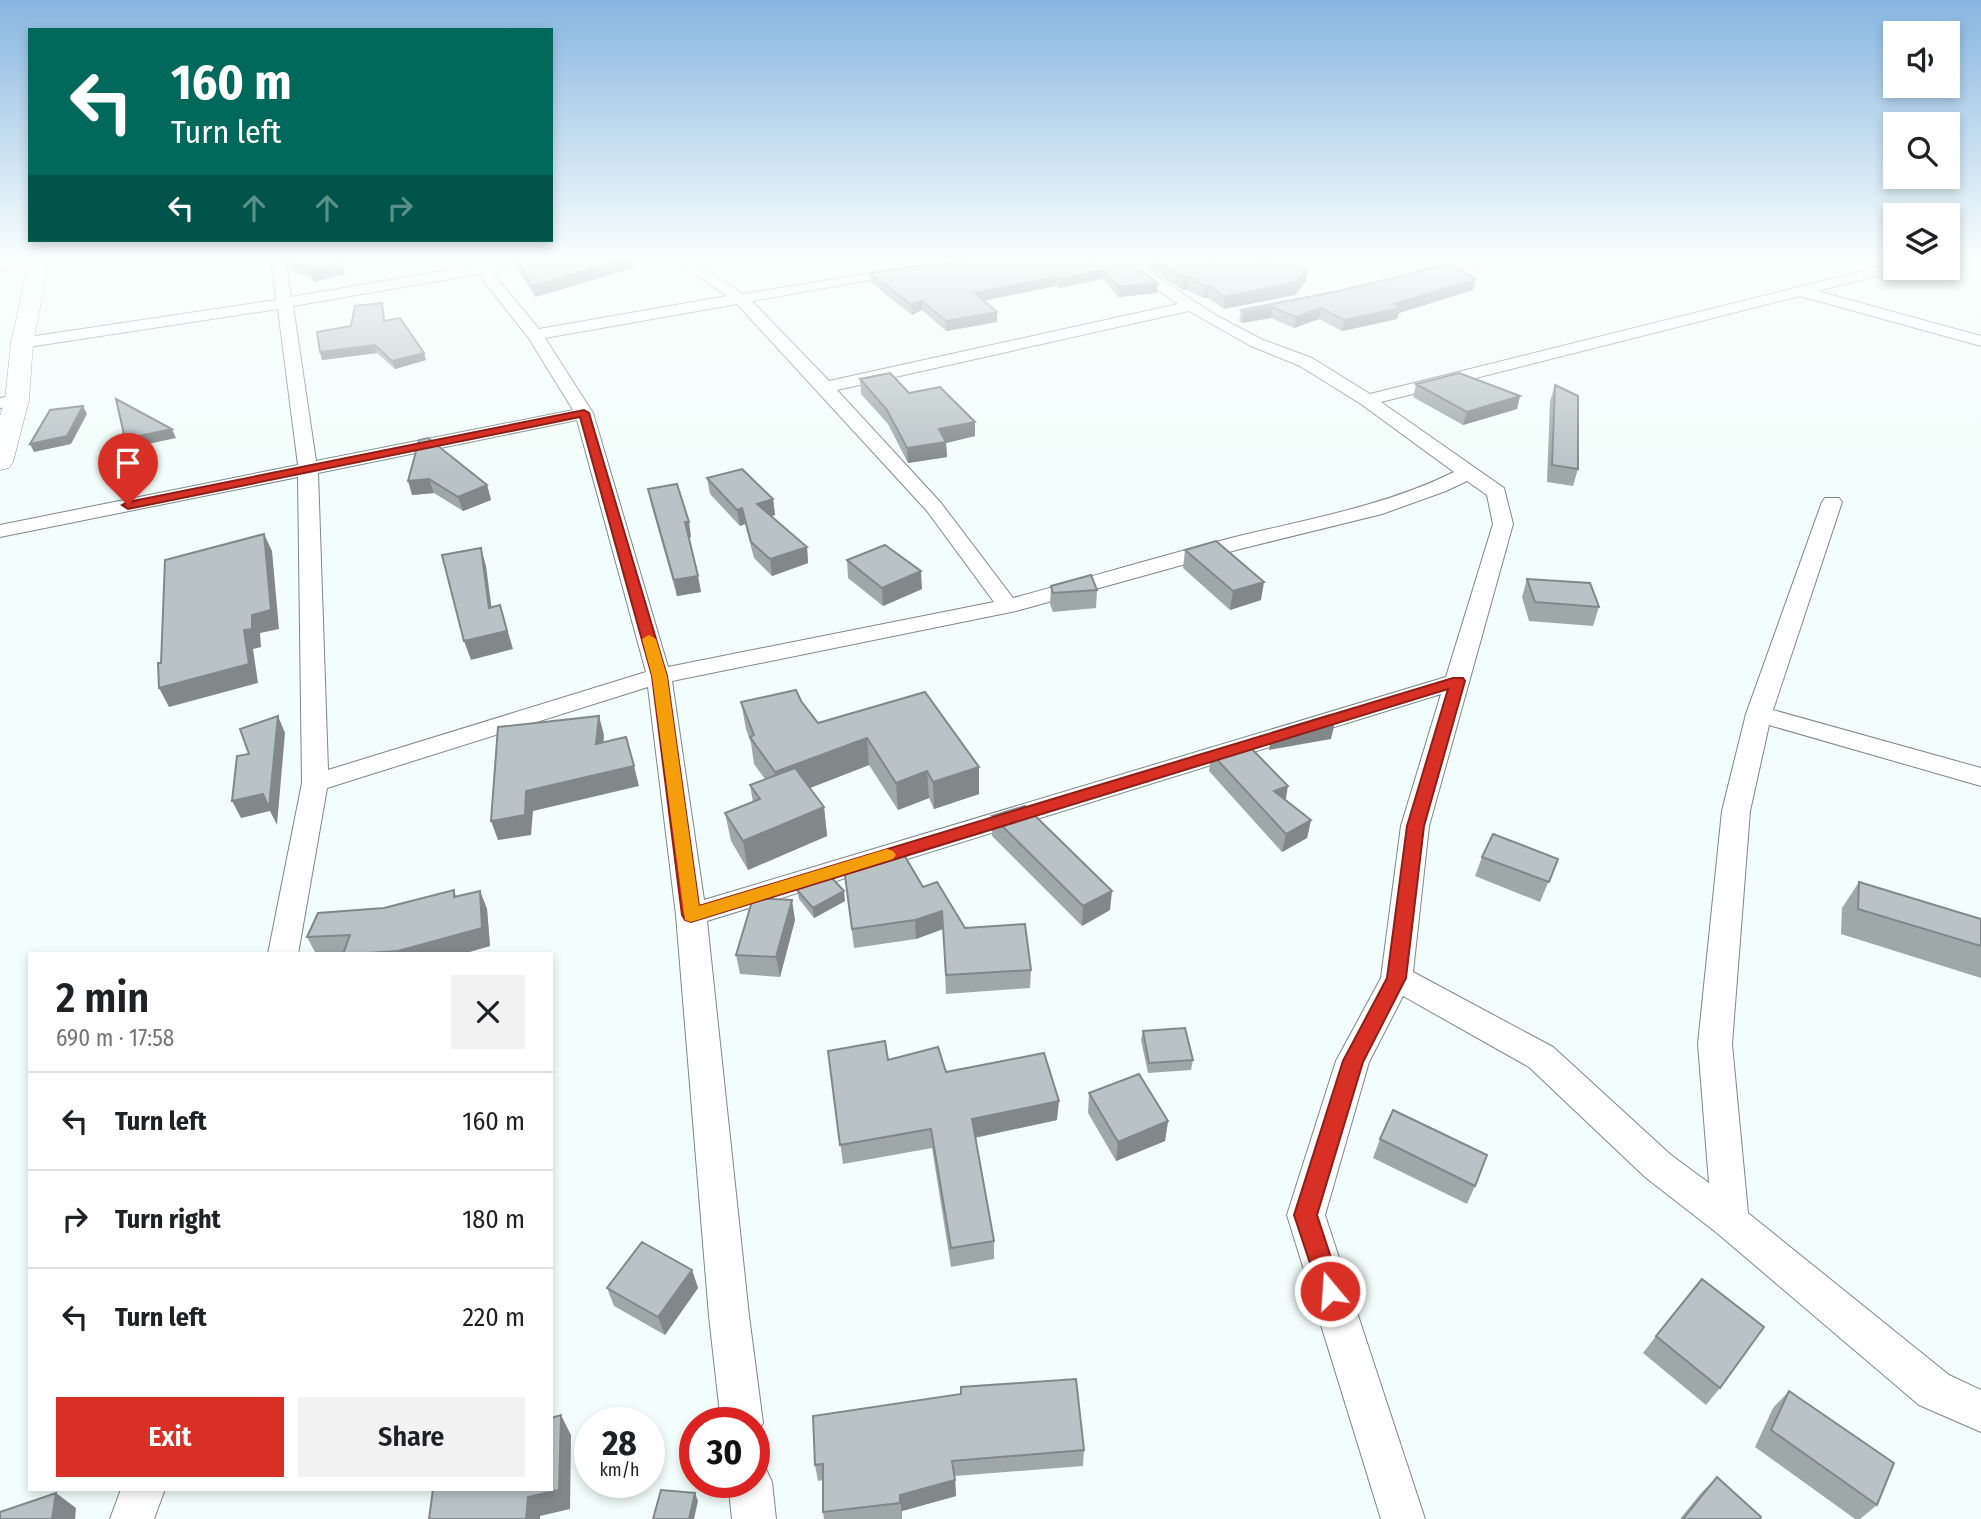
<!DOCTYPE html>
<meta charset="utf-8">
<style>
body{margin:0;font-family:"Fira Sans Condensed",sans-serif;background:#f2f2f2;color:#202124;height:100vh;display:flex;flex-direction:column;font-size:26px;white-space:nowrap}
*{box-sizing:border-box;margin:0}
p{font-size:23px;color:#757577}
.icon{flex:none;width:38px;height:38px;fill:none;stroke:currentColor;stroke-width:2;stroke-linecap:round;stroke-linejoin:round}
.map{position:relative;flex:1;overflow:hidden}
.panel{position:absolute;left:28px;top:952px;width:525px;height:539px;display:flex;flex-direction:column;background:#fff;border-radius:0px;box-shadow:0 4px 10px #0003}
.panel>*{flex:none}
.top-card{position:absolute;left:28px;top:28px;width:525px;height:214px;border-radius:0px;box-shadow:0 4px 10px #0003;background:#00695c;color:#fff;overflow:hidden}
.tools{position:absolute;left:1883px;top:21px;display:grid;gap:14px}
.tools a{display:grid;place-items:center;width:77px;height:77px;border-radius:0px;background:#fff;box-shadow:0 4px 10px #0003;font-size:35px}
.speed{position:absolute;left:574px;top:1407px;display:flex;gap:14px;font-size:35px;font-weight:700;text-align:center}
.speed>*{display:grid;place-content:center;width:91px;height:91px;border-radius:50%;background:#fff;box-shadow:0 4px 10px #0003;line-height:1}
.speed small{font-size:18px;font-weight:400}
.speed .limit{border:10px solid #d22;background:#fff;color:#111}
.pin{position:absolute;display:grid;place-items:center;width:60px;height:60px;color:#fff;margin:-72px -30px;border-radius:50% 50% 50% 0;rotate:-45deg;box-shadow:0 0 7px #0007}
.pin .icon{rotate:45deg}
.me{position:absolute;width:77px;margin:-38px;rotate:342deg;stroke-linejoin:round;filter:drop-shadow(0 0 5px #0008)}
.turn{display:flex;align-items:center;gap:24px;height:147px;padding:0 28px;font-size:32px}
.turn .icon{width:91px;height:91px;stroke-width:2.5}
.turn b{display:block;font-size:49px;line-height:60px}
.lanes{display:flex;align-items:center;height:66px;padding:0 28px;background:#0003;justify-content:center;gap:35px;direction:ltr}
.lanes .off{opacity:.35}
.round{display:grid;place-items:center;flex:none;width:74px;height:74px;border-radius:0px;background:#f2f2f2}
.summary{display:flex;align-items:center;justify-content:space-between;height:119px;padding:0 28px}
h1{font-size:42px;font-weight:600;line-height:52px}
.cta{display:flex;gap:14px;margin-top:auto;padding:14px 28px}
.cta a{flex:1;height:80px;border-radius:0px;background:#d93025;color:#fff;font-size:28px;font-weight:600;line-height:80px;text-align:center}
.cta a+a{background:#f2f2f2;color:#202124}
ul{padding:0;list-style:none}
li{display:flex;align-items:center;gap:21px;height:98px;padding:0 28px;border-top:2px solid #e0e0e0}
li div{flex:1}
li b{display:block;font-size:26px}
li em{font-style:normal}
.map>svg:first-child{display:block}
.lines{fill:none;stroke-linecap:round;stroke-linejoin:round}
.street-casing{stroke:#7e8886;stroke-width:2}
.secondary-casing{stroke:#7e8886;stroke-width:1}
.street{fill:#fff;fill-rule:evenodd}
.secondary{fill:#fff;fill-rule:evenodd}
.wall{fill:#9ea8a9}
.shaded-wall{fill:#81888a}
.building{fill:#b8c3c5;stroke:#81888a;stroke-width:2}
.route{fill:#d93025;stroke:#8d1f18;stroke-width:2}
.slow{fill:#f59e0b}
</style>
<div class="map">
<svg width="1981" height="1519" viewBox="0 0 1981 1519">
<rect width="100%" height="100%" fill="#f2fefb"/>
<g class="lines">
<g class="street-casing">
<path id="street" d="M 39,257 L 46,261 L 44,264 L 0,271 L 0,263 Z
M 271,257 L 285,257 L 291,297 L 472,266 L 470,257 L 484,257 L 486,264 L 526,257 L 556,257 L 549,261 L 491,271 L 539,329 L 727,296 L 671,257 L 687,257 L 743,294 L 908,267 L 910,270 L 908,273 L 903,274 L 752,301 L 829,381 L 1178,304 L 1111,257 L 1127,257 L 1217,316 L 1263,340 L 1312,358 L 1370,394 L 1895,263 L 1895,268 L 1902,268 L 1900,270 L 1817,291 L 1981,336 L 1981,346 L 1800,296 L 1381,402 L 1504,488 L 1513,524 L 1429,826 L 1413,972 L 1553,1047 L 1671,1155 L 1709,1183 L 1698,1044 L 1722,811 L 1746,714 L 1822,502 L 1825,498 L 1839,498 L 1842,502 L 1773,710 L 1981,768 L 1981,786 L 1769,725 L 1750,811 L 1732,1044 L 1748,1213 L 1949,1375 L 1981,1390 L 1981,1432 L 1919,1405 L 1717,1233 L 1645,1177 L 1529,1067 L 1403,996 L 1369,1062 L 1325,1215 L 1425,1519 L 1381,1519 L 1287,1215 L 1336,1061 L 1381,978 L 1401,826 L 1441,694 L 707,921 L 749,1316 L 763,1423 L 754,1439 L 754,1423 L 721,1423 L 709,1316 L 676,915 L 648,687 L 327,788 L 298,954 L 268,954 L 302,783 L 298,477 L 0,537 L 0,525 L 298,465 L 278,309 L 22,348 L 14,343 L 22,338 L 276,300 ZM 478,274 L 528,337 L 573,410 L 316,461 L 293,306 ZM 737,304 L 927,511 L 994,602 L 668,667 L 593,413 L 545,338 ZM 1189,311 L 1251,346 L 1300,366 L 1361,404 L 1454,472 C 1385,506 1309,519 1235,537 C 1161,556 1087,578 1013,598 L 941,503 L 837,390 ZM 577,420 L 646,672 L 328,770 L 318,473 ZM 1467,481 L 1487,495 L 1493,524 L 1446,677 L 704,900 L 672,681 L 1016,611 L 1240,549 L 1382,514 L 1446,491 Z
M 1476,257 L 1500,257 L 1498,260 L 1422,278 L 1415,274 L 1417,271 Z
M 17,395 L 23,396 L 26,400 L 23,404 L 0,408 L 0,398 Z
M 754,1462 L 765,1467 L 772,1482 L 776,1519 L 732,1519 L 728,1482 L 754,1482 Z
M 121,1489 L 165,1489 L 154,1519 L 110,1519 Z"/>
</g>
<g class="secondary-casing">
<path id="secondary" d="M 30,257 L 50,257 L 33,343 L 29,400 L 13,462 L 9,468 L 0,470 L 0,416 L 5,400 L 11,343 Z"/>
</g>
<use href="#street" class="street"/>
<use href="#secondary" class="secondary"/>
</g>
<path class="wall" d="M 1148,257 L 1203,257 L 1211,261 L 1306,281 L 1295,295 L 1224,309 L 1208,298 L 1204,298 L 1187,290 L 1182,290 L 1147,267 Z
M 516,258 L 633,268 L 535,297 L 518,269 Z
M 286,260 L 345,274 L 314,282 L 311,278 L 290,271 Z
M 1103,268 L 1157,293 L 1118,297 L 1103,279 L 1059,288 L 1056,286 L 984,301 L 997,322 L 946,331 L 922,310 L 912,315 L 870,282 L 870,273 Z
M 1476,279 L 1473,290 L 1399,313 L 1397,319 L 1342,331 L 1319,319 L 1294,328 L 1271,318 L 1242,323 L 1239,321 L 1241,310 Z
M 384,310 L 385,321 L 424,353 L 426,360 L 395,369 L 377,353 L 322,360 L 320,352 L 351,326 Z
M 860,379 L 909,393 L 975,422 L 975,436 L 946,443 L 947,457 L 908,463 L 888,424 L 861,394 Z
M 1416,384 L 1520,396 L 1517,409 L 1463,425 L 1413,397 Z
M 1555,385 L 1578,469 L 1573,486 L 1547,482 L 1550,401 Z
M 419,440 L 487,485 L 491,500 L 463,511 L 434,493 L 412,495 Z
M 707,478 L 773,499 L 775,515 L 771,516 L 807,547 L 808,563 L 772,576 L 754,558 L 745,524 L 740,526 L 710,494 Z
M 648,489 L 691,537 L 689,537 L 701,592 L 677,596 L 651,504 Z
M 1185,550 L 1261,600 L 1230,610 L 1183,568 Z
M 847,560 L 922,589 L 883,606 L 848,578 Z
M 1527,579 L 1599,607 L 1593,626 L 1529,621 L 1522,597 Z
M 1051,586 L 1097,590 L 1096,608 L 1053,612 L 1050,604 Z
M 925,692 L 979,794 L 934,809 L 929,798 L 898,810 L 869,765 L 810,788 L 824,807 L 827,836 L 748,870 L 731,841 L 725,813 L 753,802 L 750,785 L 765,779 L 754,764 L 751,743 L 746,729 L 741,702 L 801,701 L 818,723 Z
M 1211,753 L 1285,800 L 1311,820 L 1307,838 L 1282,852 L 1209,771 Z
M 992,816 L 1110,910 L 1082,926 L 992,836 Z
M 1482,857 L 1558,859 L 1540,902 L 1475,876 Z
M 844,868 L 923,887 L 965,928 L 1031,970 L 1030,988 L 946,994 L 943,929 L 916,939 L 854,948 Z
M 1859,882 L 1981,919 L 1981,978 L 1841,934 L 1842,908 Z
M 454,890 L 456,896 L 480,891 L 487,909 L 490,946 L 462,954 L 316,954 L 307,937 L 384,908 Z
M 797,890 L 845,901 L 814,918 L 799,899 Z
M 795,920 L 780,977 L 740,974 L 736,955 Z
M 1143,1031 L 1193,1060 L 1191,1070 L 1148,1073 L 1141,1040 Z
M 828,1051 L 946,1072 L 1057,1120 L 975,1138 L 994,1241 L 994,1259 L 951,1267 L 932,1148 L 843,1164 Z
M 1089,1093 L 1168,1121 L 1165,1141 L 1116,1161 L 1088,1113 Z
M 1380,1139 L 1475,1186 L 1467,1204 L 1373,1158 Z
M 692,1270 L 698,1288 L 665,1335 L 614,1306 L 607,1288 Z
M 1656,1336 L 1720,1388 L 1706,1405 L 1643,1353 Z
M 1789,1391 L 1877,1505 L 1860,1519 L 1855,1519 L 1755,1447 L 1773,1408 Z
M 813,1416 L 1084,1450 L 1083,1466 L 955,1476 L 956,1496 L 902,1511 L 902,1519 L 824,1519 L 823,1512 L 823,1480 L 818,1481 L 815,1465 Z
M 1717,1477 L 1760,1519 L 1680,1519 L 1701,1493 Z"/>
<path class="shaded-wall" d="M 631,257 L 633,268 L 535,297 L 532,286 Z
M 342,263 L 345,274 L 314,282 L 310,270 Z
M 1308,269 L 1306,281 L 1295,295 L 1224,309 L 1225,297 Z
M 1103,270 L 1103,279 L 1059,288 L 1060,279 Z
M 1057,277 L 1056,286 L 975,302 L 975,293 Z
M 1189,277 L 1187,290 L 1182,290 L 1184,278 Z
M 1476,279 L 1473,290 L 1399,313 L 1397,319 L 1342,331 L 1344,320 Z
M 1158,283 L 1157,293 L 1118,297 L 1119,287 Z
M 1209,285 L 1208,298 L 1204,298 L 1205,286 Z
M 922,301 L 922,310 L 912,315 L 911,305 Z
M 1272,307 L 1271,318 L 1242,323 L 1244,312 Z
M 1321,308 L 1319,319 L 1294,328 L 1296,317 Z
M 997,312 L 997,322 L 946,331 L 946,321 Z
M 375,345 L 377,353 L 322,360 L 320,352 Z
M 424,353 L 426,360 L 395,369 L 392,361 Z
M 1520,396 L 1517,409 L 1463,425 L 1467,412 Z
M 83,406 L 87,414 L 71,444 L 34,452 L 30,444 Z
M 975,422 L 975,436 L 946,443 L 947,457 L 908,463 L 907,448 L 939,429 Z
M 172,429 L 176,438 L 129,448 L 125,439 Z
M 429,479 L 434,493 L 412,495 L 408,481 Z
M 487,485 L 491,500 L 463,511 L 458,497 Z
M 773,499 L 775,515 L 759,520 L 757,504 Z
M 742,508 L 745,524 L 740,526 L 737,510 Z
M 685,522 L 689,522 L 691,537 L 688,538 Z
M 264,534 L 272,551 L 279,629 L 260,633 L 261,647 L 253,649 L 258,683 L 169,707 L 159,688 L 244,630 L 252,615 Z
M 807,547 L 808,563 L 772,576 L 770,559 Z
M 481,548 L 486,566 L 494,626 L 489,608 Z
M 921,571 L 922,589 L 883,606 L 882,588 Z
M 698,576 L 701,592 L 677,596 L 674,580 Z
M 1264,582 L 1261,600 L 1230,610 L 1233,591 Z
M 500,605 L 513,649 L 471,660 L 464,641 Z
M 278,716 L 285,733 L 277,825 L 270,811 L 241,818 L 232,801 Z
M 599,716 L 604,735 L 602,763 L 596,744 Z
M 1335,722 L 1331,739 L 1269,750 L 1272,733 Z
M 867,738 L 869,765 L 779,800 L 775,772 Z
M 634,766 L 639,786 L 533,811 L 531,835 L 498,840 L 491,821 L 526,791 Z
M 979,767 L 979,794 L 934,809 L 933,782 Z
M 927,771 L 929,798 L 898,810 L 896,783 Z
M 1288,786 L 1285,804 L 1274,791 Z
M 824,807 L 827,836 L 748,870 L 743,841 Z
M 1311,820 L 1307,838 L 1282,852 L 1286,834 Z
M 480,891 L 487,909 L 490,946 L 462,954 L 399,954 L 398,951 Z
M 844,891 L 845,901 L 814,918 L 813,908 Z
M 1112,891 L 1110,910 L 1082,926 L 1083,906 Z
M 792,900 L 795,920 L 780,977 L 776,957 Z
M 942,911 L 943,929 L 916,939 L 915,920 Z
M 1059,1101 L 1057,1120 L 972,1138 L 972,1119 Z
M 1168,1121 L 1165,1141 L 1116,1161 L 1118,1142 Z
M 692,1270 L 698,1288 L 665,1335 L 658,1317 Z
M 561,1415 L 571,1435 L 570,1509 L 540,1516 L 540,1519 L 526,1519 L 528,1497 Z
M 955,1480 L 956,1496 L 902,1511 L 902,1519 L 900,1495 Z
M 56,1493 L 76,1508 L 75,1519 L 52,1519 Z
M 695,1493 L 698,1501 L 694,1519 L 689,1519 Z"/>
<path class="building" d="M 285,257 L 338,257 L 342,263 L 310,270 L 307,266 L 286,260 Z
M 522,257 L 630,257 L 532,286 L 516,258 Z
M 982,257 L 1087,257 L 1103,268 L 1128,262 L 1158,283 L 1119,287 L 1103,270 L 1060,279 L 1057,277 L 975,293 L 997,312 L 946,321 L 922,301 L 911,305 L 870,273 Z
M 1151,257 L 1203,257 L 1211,261 L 1216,257 L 1249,257 L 1308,269 L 1297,282 L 1225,297 L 1209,285 L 1205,286 L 1189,277 L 1184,278 Z
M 1450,264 L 1476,279 L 1394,304 L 1400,308 L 1344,320 L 1321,308 L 1296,317 L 1272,307 L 1244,312 L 1241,310 L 1339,291 Z
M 382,303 L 384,321 L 400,318 L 424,353 L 392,361 L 375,345 L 320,352 L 317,332 L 351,326 L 355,306 Z
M 890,373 L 909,393 L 940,387 L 975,422 L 939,429 L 946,442 L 907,448 L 887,410 L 860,379 Z
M 1459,373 L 1520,396 L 1467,412 L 1416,384 Z
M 1555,385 L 1578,396 L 1578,469 L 1552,465 Z
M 116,399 L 172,429 L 125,439 Z
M 83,406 L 67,436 L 30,444 L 50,410 Z
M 428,438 L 487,485 L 458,497 L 429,479 L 408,481 L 419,440 Z
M 742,469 L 773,499 L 757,504 L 807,547 L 770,559 L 751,542 L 742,508 L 737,510 L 707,478 Z
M 677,484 L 689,522 L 685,522 L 698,576 L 674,580 L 648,489 Z
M 264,534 L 271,610 L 252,615 L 252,629 L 244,630 L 249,664 L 159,688 L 158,663 L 161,663 L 165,560 Z
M 1216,541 L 1264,582 L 1233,591 L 1185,550 Z
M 885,545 L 921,571 L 882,588 L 847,560 Z
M 481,548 L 489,608 L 500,605 L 507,631 L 464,641 L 442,555 Z
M 1091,575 L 1097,590 L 1053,593 L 1051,586 Z
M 1527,579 L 1590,583 L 1599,607 L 1535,602 Z
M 796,690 L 801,701 L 818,723 L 925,692 L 979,767 L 933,782 L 927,771 L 896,783 L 867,738 L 775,772 L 750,737 L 754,735 L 741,702 Z
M 1330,715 L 1335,722 L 1272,733 Z
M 278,716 L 269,808 L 263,794 L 232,801 L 237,756 L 249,754 L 240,729 Z
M 599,716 L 596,744 L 626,737 L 634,766 L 526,791 L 525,815 L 491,821 L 498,727 Z
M 1245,742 L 1288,786 L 1274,791 L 1311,820 L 1286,834 L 1211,753 Z
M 795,768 L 824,807 L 743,841 L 725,813 L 760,799 L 750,785 Z
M 1025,806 L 1112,891 L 1083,906 L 992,816 Z
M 1493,834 L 1558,859 L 1549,882 L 1482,857 Z
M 900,848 L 923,887 L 937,882 L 965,928 L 1025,924 L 1031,970 L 946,975 L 942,911 L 915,920 L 852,929 L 844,868 Z
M 830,876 L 844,891 L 813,908 L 797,890 Z
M 1859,882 L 1981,919 L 1981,946 L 1858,909 Z
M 454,890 L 454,897 L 480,891 L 482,928 L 398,951 L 353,954 L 343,954 L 350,935 L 307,937 L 318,913 L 384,908 Z
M 753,898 L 792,900 L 776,957 L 736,955 Z
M 1185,1028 L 1193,1060 L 1149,1063 L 1143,1031 Z
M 885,1041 L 888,1060 L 938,1047 L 946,1072 L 1044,1053 L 1059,1101 L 972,1119 L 994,1241 L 951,1248 L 931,1129 L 840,1145 L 828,1051 Z
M 1139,1074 L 1168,1121 L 1118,1142 L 1089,1093 Z
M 1393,1110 L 1487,1155 L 1475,1186 L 1380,1139 Z
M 642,1242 L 692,1270 L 658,1317 L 607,1288 Z
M 1702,1279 L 1764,1327 L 1720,1388 L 1656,1336 Z
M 1076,1379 L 1084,1450 L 952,1461 L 955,1480 L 900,1495 L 900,1503 L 823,1512 L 823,1464 L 815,1465 L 813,1416 L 961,1394 L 961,1387 Z
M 1789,1391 L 1894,1463 L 1877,1505 L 1771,1430 Z
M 561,1415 L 559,1490 L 528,1497 L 526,1519 L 429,1519 L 433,1489 L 551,1489 L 551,1418 Z
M 1717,1477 L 1761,1517 L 1760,1519 L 1683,1519 Z
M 661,1490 L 695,1493 L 689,1519 L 653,1519 Z
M 56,1493 L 52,1519 L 0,1519 L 0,1512 Z"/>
<linearGradient id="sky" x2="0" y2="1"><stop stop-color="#87b5e0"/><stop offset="0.55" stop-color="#f9fffd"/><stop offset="1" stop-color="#f9fffd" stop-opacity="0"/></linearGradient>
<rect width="1981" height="469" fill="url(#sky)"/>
<path class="route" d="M 584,410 L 589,413 L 667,676 L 699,906 L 1453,678 L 1463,678 L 1465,681 L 1424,826 L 1406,978 L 1363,1062 L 1317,1215 L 1342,1291 L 1338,1299 L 1330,1302 L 1322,1299 L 1294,1215 L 1343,1061 L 1387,978 L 1407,826 L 1448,689 L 691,922 L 685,920 L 682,915 L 652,676 L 580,417 L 128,509 L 122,505 L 128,502 Z"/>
<path class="slow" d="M 649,635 L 656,639 L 667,676 L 699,906 L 887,849 L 893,851 L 896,855 L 893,859 L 691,922 L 685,920 L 652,676 L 642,639 Z"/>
</svg>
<div class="tools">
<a><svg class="icon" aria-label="sound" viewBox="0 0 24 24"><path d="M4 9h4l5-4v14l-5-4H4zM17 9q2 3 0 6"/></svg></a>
<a><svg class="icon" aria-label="search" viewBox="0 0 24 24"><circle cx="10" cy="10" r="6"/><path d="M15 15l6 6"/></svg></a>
<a><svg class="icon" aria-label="layers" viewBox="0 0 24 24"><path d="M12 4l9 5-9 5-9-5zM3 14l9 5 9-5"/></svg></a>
</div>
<div class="speed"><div>28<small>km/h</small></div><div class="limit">30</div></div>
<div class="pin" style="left:128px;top:505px;background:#d93025"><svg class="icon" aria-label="arrive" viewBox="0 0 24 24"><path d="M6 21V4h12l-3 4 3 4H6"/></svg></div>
<svg class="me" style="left:1330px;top:1291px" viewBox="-20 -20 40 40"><circle r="17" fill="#d93025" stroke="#fff" stroke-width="3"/><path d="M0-11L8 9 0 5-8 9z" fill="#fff"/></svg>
<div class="top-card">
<div class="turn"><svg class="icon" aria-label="left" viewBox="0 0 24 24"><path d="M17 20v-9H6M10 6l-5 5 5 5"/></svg><div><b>160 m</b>Turn left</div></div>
<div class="lanes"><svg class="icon" aria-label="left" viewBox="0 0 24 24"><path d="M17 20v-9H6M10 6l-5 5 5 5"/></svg><svg class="icon off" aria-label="ahead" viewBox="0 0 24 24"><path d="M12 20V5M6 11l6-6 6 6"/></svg><svg class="icon off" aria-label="ahead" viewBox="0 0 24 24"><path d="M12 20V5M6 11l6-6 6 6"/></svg><svg class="icon off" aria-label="right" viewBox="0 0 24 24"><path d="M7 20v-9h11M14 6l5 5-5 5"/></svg></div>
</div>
<section class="panel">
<div class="summary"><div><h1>2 min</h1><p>690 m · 17:58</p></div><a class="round"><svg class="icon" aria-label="close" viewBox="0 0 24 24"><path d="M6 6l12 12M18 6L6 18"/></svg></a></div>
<ul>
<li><svg class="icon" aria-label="left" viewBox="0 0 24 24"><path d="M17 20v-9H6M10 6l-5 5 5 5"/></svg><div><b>Turn left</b></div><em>160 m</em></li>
<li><svg class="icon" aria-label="right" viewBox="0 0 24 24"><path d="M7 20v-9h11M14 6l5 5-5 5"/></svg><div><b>Turn right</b></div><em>180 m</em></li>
<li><svg class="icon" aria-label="left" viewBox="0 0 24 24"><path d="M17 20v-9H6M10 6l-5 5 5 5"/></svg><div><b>Turn left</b></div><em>220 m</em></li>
</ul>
<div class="cta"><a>Exit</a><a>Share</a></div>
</section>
</div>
